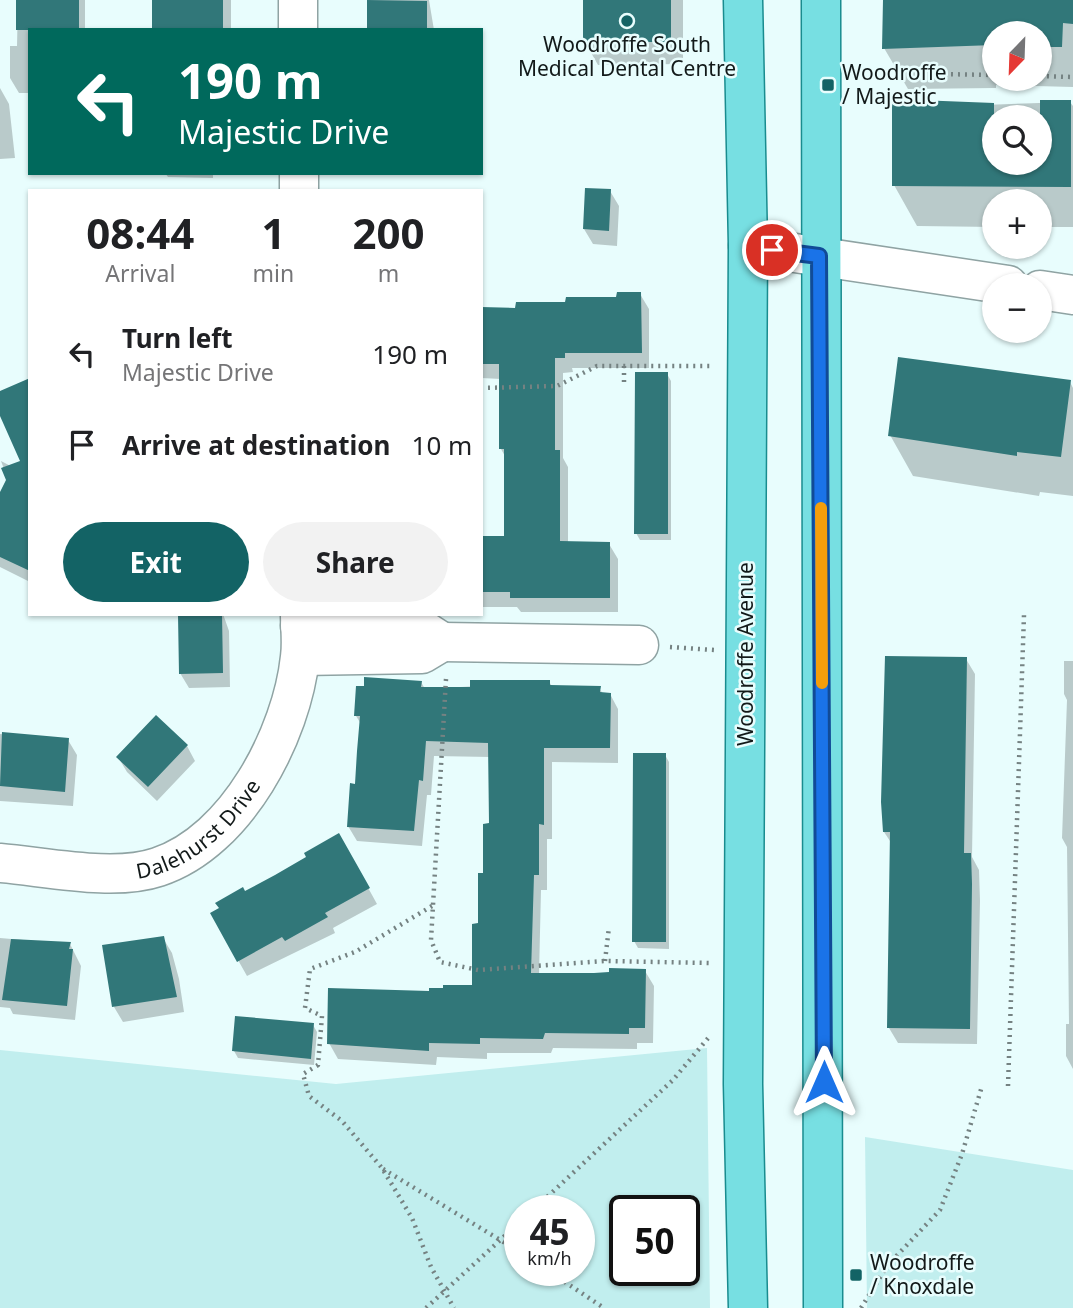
<!DOCTYPE html>
<meta charset="utf-8">
<style>
body{margin:0;font-family:"Noto Sans",sans-serif;background:#f2f2f2;color:#202124;height:100vh;display:flex;flex-direction:column;font-size:26px;white-space:nowrap}
*{box-sizing:border-box;margin:0}
p{font-size:23px;color:#757577}
.icon{flex:none;width:38px;height:38px;fill:none;stroke:currentColor;stroke-width:2;stroke-linecap:round;stroke-linejoin:round}
.map{position:relative;flex:1;overflow:hidden}
.details{position:absolute;left:28px;top:189px;width:455px;height:427px;display:flex;flex-direction:column;background:#fff;border-radius:0px;box-shadow:0 2px 5px #0004}
.details>*{flex:none}
.top-card{position:absolute;left:28px;top:28px;width:455px;height:147px;border-radius:0px;box-shadow:0 2px 5px #0004;background:#00695c;color:#fff;overflow:hidden}
.needle{width:46px;rotate:203deg}
.fabs{position:absolute;left:982px;top:21px;display:grid;gap:14px}
.fabs a{display:grid;place-items:center;width:70px;height:70px;border-radius:50%;background:#fff;box-shadow:0 2px 5px #0004;font-size:35px}
.speed{position:absolute;left:504px;top:1195px;display:flex;gap:14px;font-size:35px;font-weight:700;text-align:center}
.speed>*{display:grid;place-content:center;width:91px;height:91px;border-radius:50%;background:#fff;box-shadow:0 2px 5px #0004;line-height:1}
.speed small{font-size:18px;font-weight:400}
.speed .limit{border:4px solid #111;border-radius:10px;background:#fff;color:#111}
.pin{position:absolute;display:grid;place-items:center;width:60px;height:60px;color:#fff;margin:-30px;border:4px solid #fff;border-radius:50%;box-shadow:0 2px 7px #0007}
.me{position:absolute;width:77px;margin:-38px;rotate:0deg;stroke-linejoin:round;filter:drop-shadow(0 0 5px #0008)}
.turn{display:flex;align-items:center;gap:24px;height:147px;padding:0 35px;font-size:32px}
.turn .icon{width:91px;height:91px;stroke-width:2.5}
.turn b{display:block;font-size:49px;line-height:60px}
.eta{display:flex;justify-content:space-evenly;align-items:center;height:119px;text-align:center}
.eta b{font-size:42px;font-weight:700;line-height:49px}
.cta{display:flex;gap:14px;margin-top:auto;padding:14px 35px}
.cta a{flex:1;height:80px;border-radius:42px;background:#136365;color:#fff;font-size:28px;font-weight:700;line-height:80px;text-align:center}
.cta a+a{background:#f2f2f2;color:#202124}
ul{padding:0;list-style:none}
li{display:flex;align-items:center;gap:21px;height:91px;padding:0 35px}
li div{flex:1}
li b{display:block;font-size:26px}
li em{font-style:normal}
.map>svg:first-child{display:block}
.green{fill:#c1eeee;fill-rule:evenodd}
.shadow{fill:#0003;fill-rule:evenodd}
.building{fill:#317779}
.lines{fill:none;stroke-linecap:round;stroke-linejoin:round}
.minor-casing{stroke:#8fa3a3;stroke-width:41}
.major-casing{stroke:#198c8f;stroke-width:41}
.path{stroke:#758282;stroke-width:4.5;stroke-dasharray:2 5;stroke-linecap:butt}
.minor{stroke:#fff;stroke-width:38}
.major{stroke:#77dfe2;stroke-width:38}
.route-casing{stroke:#114b97;stroke-width:18}
.route{stroke:#1a73e8;stroke-width:12}
.slow{stroke:#f59e0b;stroke-width:12}
.poi-dot{fill:#136365;stroke:#e8fdfd;stroke-width:2.5}
.labels{text-anchor:middle;stroke-width:5;stroke-linejoin:round;paint-order:stroke}
.poi-label{font-size:21px;fill:#121919;stroke:#e8fdfd;text-anchor:start}
.street-label{font-size:21px;fill:#121919;stroke:#e8fdfd}
</style>
<div class="map">
<svg width="1073" height="1308" viewBox="0 0 1073 1308">
<rect width="100%" height="100%" fill="#e8fdfd"/>
<path class="green" d="M 707,1048 L 710,1308 L 0,1308 L 0,1050 L 336,1084 ZM 520,1211 L 579,1211 L 579,1270 L 520,1270 ZM 625,1211 L 684,1211 L 684,1270 L 625,1270 Z
M 865,1137 L 1073,1170 L 1073,1308 L 867,1308 Z"/>
<path class="shadow" d="M 18,0 L 85,0 L 85,30 L 30,30 L 30,93 L 19,93 L 10,78 L 10,46 L 17,46 Z
M 154,0 L 231,0 L 231,30 L 153,30 Z
M 369,0 L 429,0 L 434,30 L 367,30 Z
M 585,0 L 683,0 L 683,64 L 598,65 L 585,42 Z
M 885,0 L 1073,0 L 1073,87 L 996,85 L 996,88 L 908,89 L 884,48 ZM 994,33 L 1040,33 L 1040,79 L 994,79 Z
M 0,88 L 9,104 L 15,158 L 0,159 Z
M 1070,102 L 1073,106 L 1073,227 L 1040,227 L 1040,201 L 994,201 L 994,227 L 917,226 L 894,185 L 982,105 ZM 994,117 L 1040,117 L 1040,163 L 994,163 Z
M 165,173 L 213,173 L 213,178 L 168,177 Z
M 610,191 L 619,206 L 617,246 L 593,244 L 584,229 Z
M 640,294 L 649,309 L 649,368 L 572,368 L 573,372 L 563,373 L 563,458 L 568,467 L 568,543 L 609,544 L 618,559 L 618,612 L 521,612 L 517,607 L 481,607 L 481,538 L 505,538 L 506,458 L 501,449 L 501,379 L 481,378 L 481,309 L 516,309 Z
M 667,374 L 671,381 L 671,540 L 640,540 L 636,533 Z
M 1070,382 L 1073,388 L 1073,496 L 1040,492 L 1039,496 L 913,476 L 890,435 Z
M 1,461 L 30,476 L 30,582 L 0,567 L 0,496 L 8,480 Z
M 180,614 L 223,614 L 229,631 L 230,687 L 189,688 L 180,673 Z
M 966,659 L 975,674 L 972,857 L 979,870 L 980,901 L 977,1044 L 898,1043 L 889,1028 L 892,844 L 884,832 Z
M 1064,661 L 1073,661 L 1073,1069 L 1066,1056 L 1066,1024 L 1069,1024 L 1067,847 L 1062,838 L 1067,700 L 1064,694 Z
M 421,682 L 425,689 L 549,682 L 552,686 L 599,688 L 603,694 L 610,694 L 618,709 L 618,763 L 552,762 L 552,839 L 547,839 L 547,890 L 541,890 L 539,975 L 594,975 L 645,971 L 654,986 L 653,1043 L 637,1043 L 637,1049 L 553,1048 L 551,1053 L 487,1053 L 487,1059 L 437,1057 L 436,1065 L 338,1059 L 329,1043 L 431,993 L 474,986 L 491,824 L 490,757 L 434,756 L 431,795 L 427,795 L 422,846 L 357,841 L 348,826 L 357,785 L 361,724 L 356,716 Z
M 0,734 L 68,740 L 77,755 L 73,806 L 0,801 Z
M 187,746 L 195,761 L 157,801 L 127,772 L 118,757 Z
M 665,755 L 669,762 L 669,949 L 638,948 L 634,941 Z
M 339,835 L 377,904 L 333,928 L 335,933 L 247,976 L 212,914 L 309,858 Z
M 0,938 L 70,944 L 81,966 L 75,1020 L 13,1014 L 10,1008 L 0,1007 Z
M 163,938 L 172,953 L 179,979 L 184,1012 L 123,1022 L 114,1007 Z
M 313,1025 L 317,1032 L 314,1065 L 238,1058 L 234,1051 Z"/>
<path class="building" d="M 16,0 L 79,0 L 79,30 L 16,30 Z
M 152,0 L 223,0 L 223,30 L 152,30 Z
M 367,0 L 427,1 L 427,30 L 367,30 Z
M 583,0 L 671,0 L 671,42 L 583,42 Z
M 883,0 L 1073,0 L 1073,24 L 1063,23 L 1062,47 L 1040,47 L 1040,33 L 994,33 L 994,45 L 882,49 Z
M 892,99 L 994,103 L 994,163 L 1040,163 L 1040,100 L 1071,100 L 1071,187 L 892,186 Z
M 585,188 L 611,189 L 609,231 L 583,229 Z
M 617,292 L 641,292 L 642,353 L 565,353 L 565,358 L 555,358 L 555,450 L 560,450 L 560,541 L 610,542 L 610,598 L 510,598 L 510,592 L 481,592 L 481,536 L 504,536 L 504,449 L 499,449 L 499,364 L 481,364 L 481,307 L 515,308 L 516,302 L 565,302 L 566,297 L 616,297 Z
M 898,357 L 1071,380 L 1061,457 L 1017,452 L 1017,456 L 888,436 Z
M 635,372 L 668,372 L 668,534 L 634,534 Z
M 30,378 L 30,571 L 0,557 L 0,492 L 6,480 L 1,468 L 20,461 L 0,416 L 0,391 Z
M 222,614 L 223,673 L 179,674 L 178,615 Z
M 885,656 L 967,657 L 964,853 L 971,853 L 972,884 L 970,1029 L 887,1028 L 890,832 L 883,832 L 881,802 Z
M 364,677 L 422,681 L 421,687 L 470,687 L 470,680 L 550,680 L 550,685 L 601,686 L 600,692 L 611,693 L 610,748 L 544,748 L 544,825 L 539,824 L 539,875 L 534,875 L 531,973 L 594,973 L 609,972 L 609,968 L 646,969 L 645,1028 L 629,1028 L 629,1034 L 545,1033 L 543,1039 L 480,1038 L 480,1044 L 429,1043 L 429,1051 L 327,1044 L 328,988 L 429,991 L 429,988 L 443,988 L 443,985 L 472,985 L 472,924 L 478,923 L 478,873 L 483,873 L 483,824 L 489,823 L 488,743 L 426,741 L 423,781 L 419,780 L 414,831 L 347,827 L 350,783 L 355,784 L 357,751 L 360,716 L 354,716 L 356,686 L 364,686 Z
M 156,715 L 188,745 L 148,787 L 116,757 Z
M 2,732 L 69,738 L 65,792 L 0,786 Z
M 633,753 L 666,753 L 666,942 L 632,942 Z
M 339,833 L 370,888 L 325,913 L 328,917 L 285,941 L 282,937 L 237,962 L 210,913 L 219,908 L 215,903 L 243,887 L 245,891 L 275,875 L 306,857 L 304,853 Z
M 164,936 L 177,997 L 112,1007 L 102,945 Z
M 11,939 L 71,942 L 69,949 L 73,949 L 67,1006 L 2,1000 Z
M 235,1016 L 314,1023 L 311,1059 L 232,1051 Z"/>
<g class="lines">
<g class="minor-casing">
<g id="minor">
<path d="M 298,0 L 298,30"/>
<path d="M 299,173 L 299,191"/>
<path d="M 748,246 L 1008,285"/>
<path d="M 1040,290 L 1073,295"/>
<path d="M 300,626 L 425,631 L 442,642 L 422,654 L 301,656"/>
<path d="M 442,642 L 639,645"/>
<path id="s1" d="M 0,863 C 47,867 114,882 158,867 C 237,841 292,734 300,657 C 302,643 300,628 300,614"/>
</g>
</g>
<g class="major-casing">
<path id="major" d="M 743,0 L 748,246 L 743,1084 L 748,1308
M 821,0 L 823,1308"/>
</g>
<path class="path" d="M 881,73 L 994,75
M 1040,76 L 1073,77
M 624,366 L 624,382
M 481,388 L 557,386 L 597,366 L 713,366
M 670,647 L 714,650
M 446,679 L 431,940 L 440,962 L 478,970 L 605,961 L 711,963
M 432,906 L 355,952 L 310,969 L 305,1008 L 322,1016 L 318,1065 L 303,1074 L 309,1096 L 342,1121 L 382,1168 L 412,1218 L 431,1267 L 454,1308
M 605,961 L 609,927
M 1008,1086 L 1024,615
M 383,1169 L 520,1252
M 532,1211 L 673,1080 L 709,1037
M 547,1270 L 604,1308
M 426,1308 L 520,1222
M 861,1308 L 887,1266 L 940,1210 L 962,1154 L 982,1086"/>
<use href="#minor" class="minor"/>
<use href="#major" class="major"/>
</g>
<g class="lines">
<g class="route-casing">
<path id="route" d="M 772,250 L 819,256 L 824,1082"/>
</g>
<use href="#route" class="route"/>
<path class="slow" d="M 821,508 L 822,683"/>
</g>
<g class="poi-dot">
<circle cx="627" cy="21" r="7"/>
<rect x="821" y="78" width="14" height="14" rx="3.5"/>
<rect x="849" y="1268" width="14" height="14" rx="3.5"/>
</g>
<g class="labels">
<g class="poi-label">
<text x="627" y="52" text-anchor="middle">Woodroffe South<tspan x="627" dy="24">Medical Dental Centre</tspan></text>
<text x="842" y="80">Woodroffe<tspan x="842" dy="24">/ Majestic</tspan></text>
<text x="870" y="1270">Woodroffe<tspan x="870" dy="24">/ Knoxdale</tspan></text>
</g>
<g class="street-label">
<text transform="translate(746 654) rotate(-90)" y="7">Woodroffe Avenue</text>
<text dy="7" stroke="none"><textPath href="#s1" startOffset="214">Dalehurst Drive</textPath></text>
</g>
</g>
</svg>
<div class="fabs">
<a><svg class="needle" viewBox="-14 -14 28 28"><path d="M0-13l5 13h-10z" fill="#e53935"/><path d="M0 13l5-13h-10z" fill="#757577"/></svg></a>
<a><svg class="icon" aria-label="search" viewBox="0 0 24 24"><circle cx="10" cy="10" r="6"/><path d="M15 15l6 6"/></svg></a>
<a>+</a>
<a>−</a>
</div>
<div class="speed"><div>45<small>km/h</small></div><div class="limit">50</div></div>
<div class="pin" style="left:772px;top:250px;background:#d93025"><svg class="icon" aria-label="arrive" viewBox="0 0 24 24"><path d="M6 21V4h12l-3 4 3 4H6"/></svg></div>
<svg class="me" style="left:824px;top:1082px" viewBox="-20 -20 40 40"><path d="M0-17L14 15 0 8-14 15z" fill="#1a73e8" stroke="#fff" stroke-width="4"/></svg>
<div class="top-card">
<div class="turn"><svg class="icon" aria-label="left" viewBox="0 0 24 24"><path d="M17 20v-9H6M10 6l-5 5 5 5"/></svg><div><b>190 m</b>Majestic Drive</div></div>
</div>
<section class="details">
<div class="eta">
<div><b>08:44</b><p>Arrival</p></div>
<div><b>1</b><p>min</p></div>
<div><b>200</b><p>m</p></div>
</div>
<ul>
<li><svg class="icon" aria-label="left" viewBox="0 0 24 24"><path d="M17 20v-9H6M10 6l-5 5 5 5"/></svg><div><b>Turn left</b><p>Majestic Drive</p></div><em>190 m</em></li>
<li><svg class="icon" aria-label="arrive" viewBox="0 0 24 24"><path d="M6 21V4h12l-3 4 3 4H6"/></svg><div><b>Arrive at destination</b></div><em>10 m</em></li>
</ul>
<div class="cta"><a>Exit</a><a>Share</a></div>
</section>
</div>
